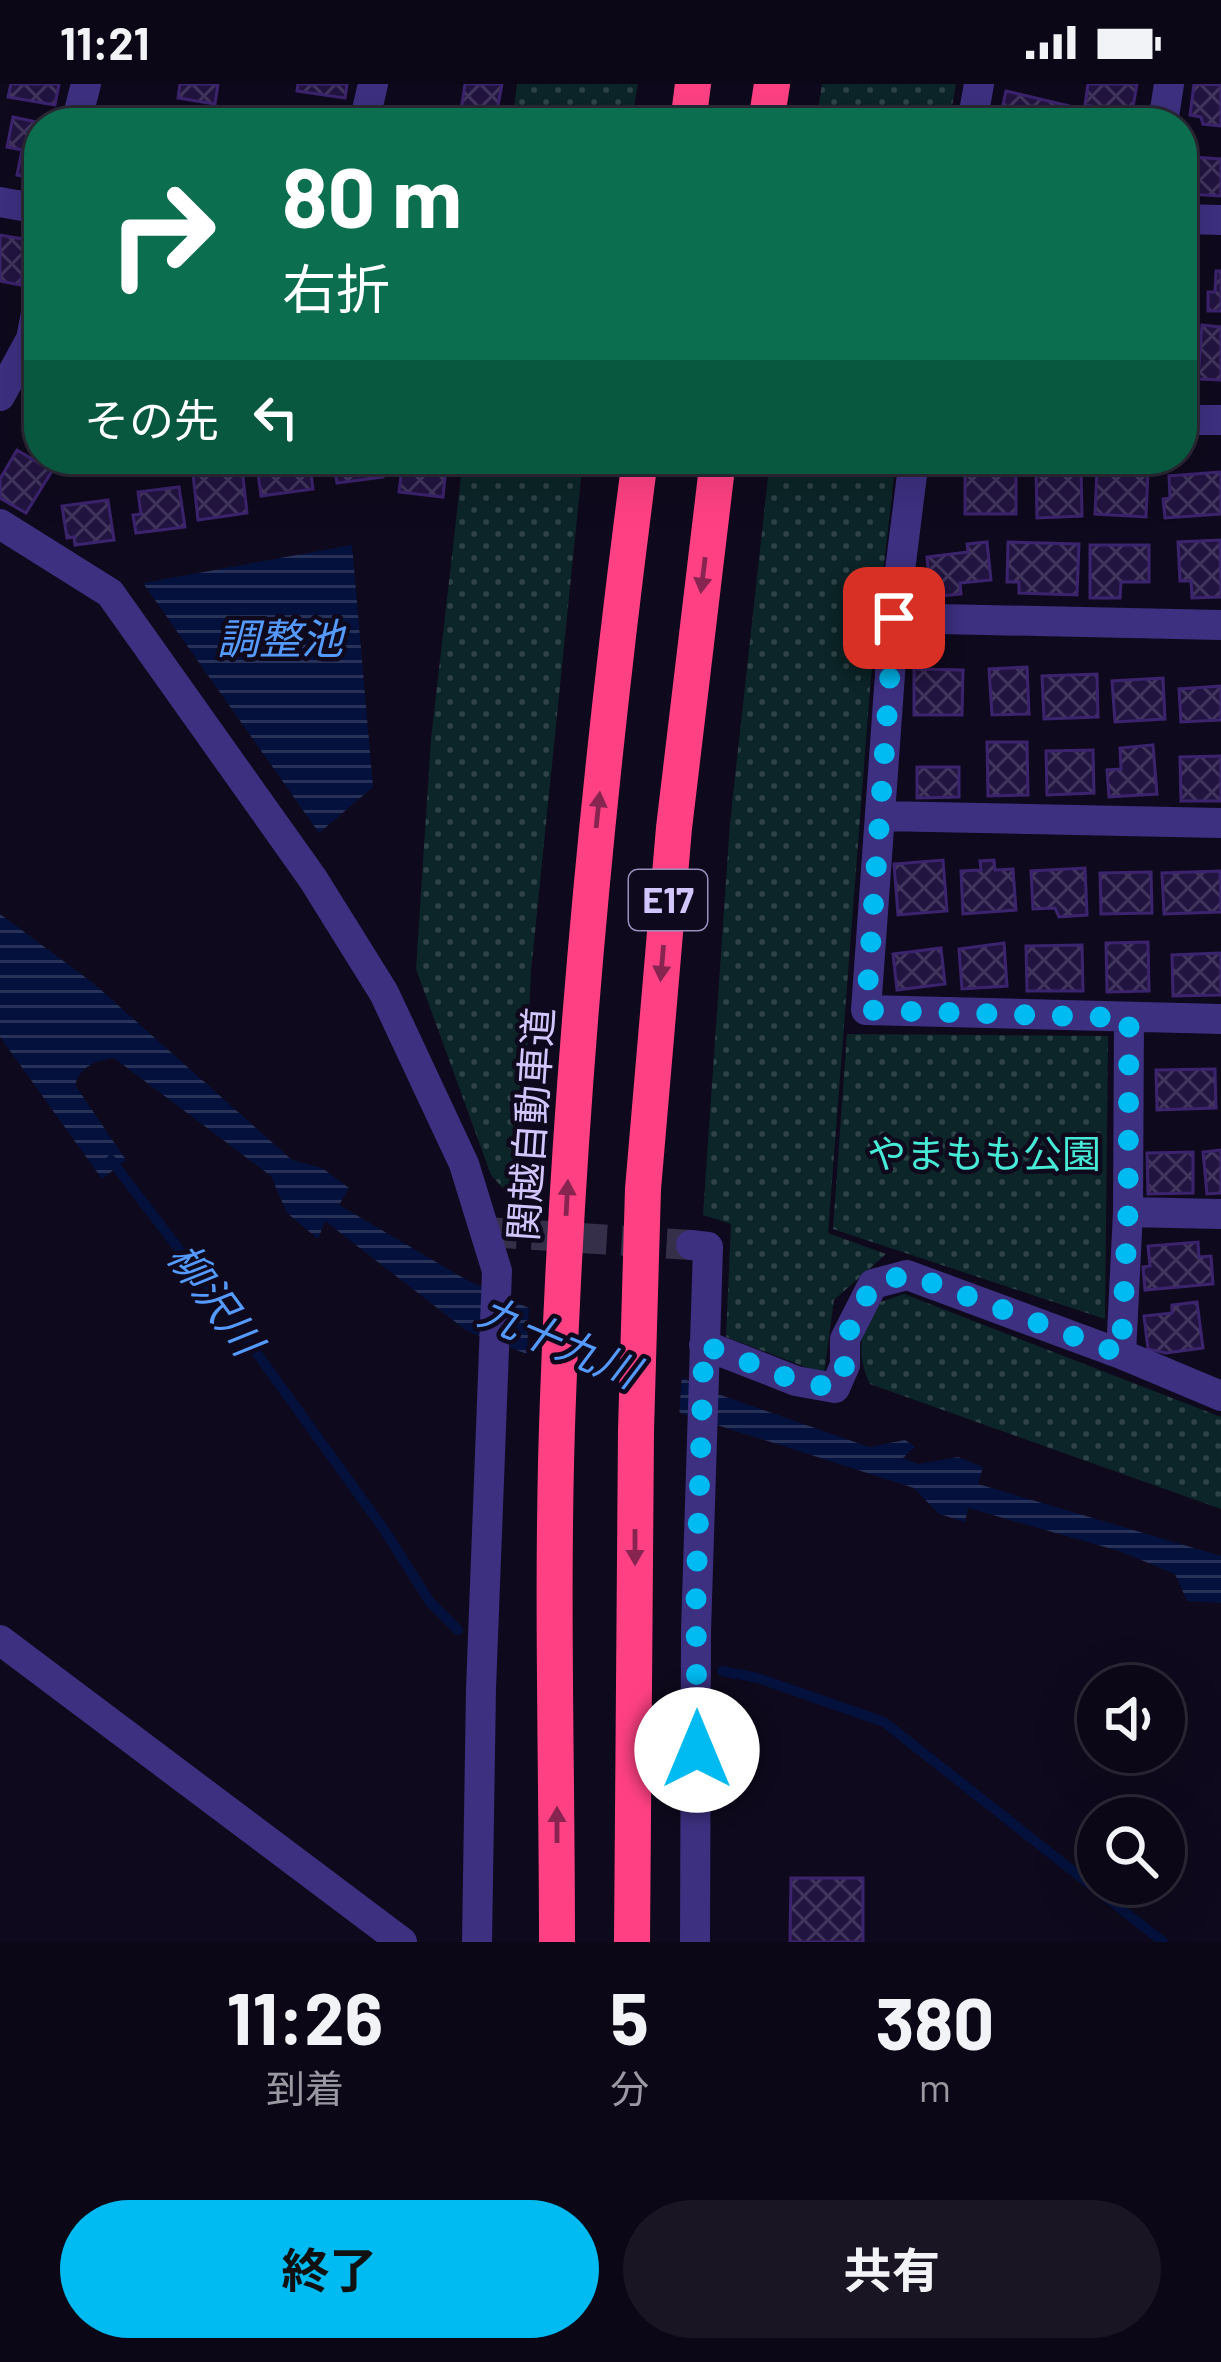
<!DOCTYPE html>
<html lang="ja">
<meta charset="utf-8">
<style>
body{margin:0;font-family:Barlow,"Noto Sans JP",sans-serif;background:#191523;color:#f1f3f6;height:100vh;display:flex;flex-direction:column;font-size:45px;white-space:nowrap}
*{box-sizing:border-box;margin:0}
p{font-size:39px;color:#9a99a1}
.icon{flex:none;width:66px;height:66px;fill:none;stroke:currentColor;stroke-width:2;stroke-linecap:round;stroke-linejoin:round}
.map{position:relative;height:1858px;overflow:hidden}
.sheet{display:flex;flex-direction:column;background:#0b0716;flex:1}
.sheet>*{flex:none}
.banner{position:absolute;left:24px;top:24px;width:1173px;height:366px;border-radius:48px;box-shadow:0 12px 48px #0002,0 0 0 3px #2b2835;background:#0b6e4f;color:#fff;overflow:hidden}
.tools{position:absolute;left:1077px;top:1581px;display:grid;gap:24px}
.tools a{display:grid;place-items:center;width:108px;height:108px;border-radius:50%;background:#0b0716;box-shadow:0 12px 48px #0002,0 0 0 3px #2b2835;font-size:60px}
.pin{position:absolute;display:grid;place-items:center;width:102px;height:102px;color:#fff;margin:-51px;border-radius:24px;box-shadow:0 6px 18px #0006}
.me{position:absolute;width:132px;margin:-66px;rotate:0deg;stroke-linejoin:round;filter:drop-shadow(0 0 9px #0008)}
.turn{display:flex;align-items:center;gap:42px;height:252px;padding:0 60px;font-size:54px}
.turn .icon{width:156px;height:156px;stroke-width:2.5}
.turn b{display:block;font-size:84px;line-height:102px}
.then{display:flex;align-items:center;height:114px;padding:0 60px;background:#0003;gap:24px;font-size:45px}
.eta{display:flex;justify-content:space-evenly;align-items:center;height:204px;text-align:center}
.eta b{font-size:72px;font-weight:700;line-height:84px}
.primary-button{display:flex;gap:24px;margin-top:auto;padding:24px 60px}
.primary-button a{flex:1;height:138px;border-radius:72px;background:#00bbf1;color:#111;font-size:48px;font-weight:700;line-height:138px;text-align:center}
.primary-button a+a{background:#191523;color:#f1f3f6}
.status{display:flex;justify-content:space-between;align-items:center;height:84px;padding:0 60px;background:#0b0716;direction:ltr}
.status svg{height:33px;fill:currentColor}
.map>svg:first-child{display:block}
.green{fill:url(#green-dots)}
.water{fill:url(#water-rules)}
.pier{fill:#0f091d}
.lines{fill:none;stroke-linecap:round;stroke-linejoin:round}
.stream{stroke:#04113c;stroke-width:10}
.building{fill:url(#building-cross-hatch);stroke:#3c236e;stroke-width:3}
.minor-tunnel{stroke:#362f4a;stroke-width:30;stroke-dasharray:30 15;stroke-linecap:butt}
.minor{stroke:#3d3081;stroke-width:30}
.highway{stroke:#ff4184;stroke-width:36}
.oneway{fill:#872550}
.route{stroke:#00bbf1;stroke-width:21;stroke-dasharray:0 37.8}
.labels{text-anchor:middle;stroke-width:9;stroke-linejoin:round;paint-order:stroke}
.shield{fill:#0f091d;stroke:#988dbb;stroke-width:3}
.shield-label{font-size:36px;font-weight:bold;fill:#d3c6ff}
.street-label{font-size:39px;fill:#d3c6ff;stroke:#0f091d}
.park-label{font-size:39px;fill:#47ead6;stroke:#0f091d}
.water-label{font-size:42px;font-style:italic;fill:#549aff;stroke:#0f091d}
</style>
<div class="status"><b>11:21</b><svg viewBox="0 0 49 12"><path d="M0 12V9h3v3zM5 12V6h3v6zM10 12V3h3v9zM15 12V0h3v12zM26 1h20v11H26zM47 4h2v5h-2z"/></svg></div>
<div class="map">
<svg width="1221" height="1858" viewBox="0 0 1221 1858">
<defs>
<pattern id="green-dots" width="8" height="8" patternUnits="userSpaceOnUse" patternTransform="scale(3)"><rect width="8" height="8" fill="#0c2528"/><path d="M2 2h.1M6 6h.1" fill="none" stroke="#2e4348" stroke-width="1.8" stroke-linecap="round"/></pattern>
<pattern id="water-rules" width="6" height="5" patternUnits="userSpaceOnUse" patternTransform="scale(3)"><rect width="6" height="5" fill="#04113c"/><path d="M0 2.5h6" fill="none" stroke="#283259"/></pattern>
<pattern id="building-cross-hatch" width="8" height="8" patternUnits="userSpaceOnUse" patternTransform="scale(3)"><rect width="8" height="8" fill="#221440"/><path d="M0 0l8 8M0 8l8-8" fill="none" stroke="#41355d"/></pattern>
</defs>
<rect width="100%" height="100%" fill="#0f091d"/>
<path class="green" d="M 517,0 L 638,0 L 631,39 L 512,39 Z
M 822,0 L 956,0 L 949,39 L 816,39 Z
M 463,375 L 583,375 L 531,887 L 520,1123 L 491,1091 L 416,885 L 431,655 Z
M 770,375 L 896,375 L 870,604 L 828,1149 L 886,1170 L 834,1216 L 824,1290 L 726,1253 L 731,1140 L 703,1131 L 730,739 Z
M 847,950 L 1108,952 L 1105,1235 L 833,1145 Z
M 904,1210 L 1221,1333 L 1221,1425 L 870,1300 C 856,1270 860,1250 874,1220 Z"/>
<path class="water" d="M 352,461 L 373,703 L 319,749 L 143,499 Z
M 0,830 L 93,899 L 292,1076 L 322,1084 L 349,1104 L 339,1121 L 465,1195 L 715,1309 L 869,1363 L 905,1356 L 915,1363 L 903,1374 L 918,1380 L 958,1373 L 983,1383 L 978,1400 L 1221,1472 L 1221,1519 L 1187,1517 L 1175,1490 L 1119,1467 L 968,1424 L 965,1438 L 939,1430 L 914,1404 L 689,1332 L 467,1247 L 325,1137 L 318,1155 L 287,1129 L 271,1092 L 114,974 C 96,977 81,981 75,1001 L 126,1076 L 102,1095 L 0,953 Z"/>
<path class="pier" d="M 529,1219 L 682,1288 L 679,1334 L 527,1276 Z"/>
<g class="lines">
<path class="stream" d="M 111,1076 L 230,1232 L 383,1444 L 430,1518 L 458,1546
M 722,1587 L 758,1594 L 884,1638 L 1163,1858"/>
</g>
<path class="building" d="M 11,0 L 59,0 L 55,21 L 8,13 Z
M 180,0 L 218,0 L 215,20 L 178,14 Z
M 298,0 L 347,0 L 345,14 L 297,7 Z
M 465,0 L 502,0 L 495,38 L 460,33 Z
M 1088,0 L 1137,0 L 1132,29 L 1085,21 Z
M 1194,0 L 1221,1 L 1221,42 L 1203,40 L 1201,33 L 1190,31 Z
M 1006,7 L 1070,22 L 1066,39 L 999,39 Z
M 13,33 L 41,39 L 39,96 L 17,91 L 22,66 L 7,63 Z
M 1194,73 L 1221,75 L 1221,112 L 1190,110 Z
M 0,151 L 29,156 L 20,201 L 0,197 Z
M 1182,185 L 1192,185 L 1191,227 L 1182,227 Z
M 1216,187 L 1221,187 L 1221,227 L 1208,227 L 1208,208 L 1215,208 Z
M 1202,241 L 1221,243 L 1221,296 L 1198,295 Z
M 17,366 L 52,387 L 26,429 L 0,414 L 0,395 Z
M 209,375 L 241,375 L 247,429 L 198,436 L 193,390 L 211,388 Z
M 256,375 L 309,375 L 313,405 L 261,412 Z
M 333,375 L 380,375 L 383,393 L 337,399 Z
M 414,375 L 447,375 L 443,413 L 399,408 L 402,383 L 413,384 Z
M 965,383 L 1016,383 L 1016,430 L 965,430 Z
M 1081,385 L 1082,432 L 1037,434 L 1036,386 Z
M 1097,386 L 1148,388 L 1146,433 L 1095,430 Z
M 1221,388 L 1221,430 L 1165,434 L 1163,415 L 1170,414 L 1169,392 Z
M 179,403 L 185,443 L 136,449 L 133,431 L 141,430 L 138,408 Z
M 108,416 L 114,456 L 75,461 L 74,453 L 67,454 L 62,422 Z
M 1220,456 L 1221,513 L 1192,514 L 1191,497 L 1180,497 L 1178,458 Z
M 987,458 L 991,496 L 960,499 L 961,510 L 931,513 L 927,473 L 968,468 L 967,460 Z
M 1008,458 L 1079,460 L 1077,511 L 1019,509 L 1019,498 L 1007,498 Z
M 1090,461 L 1149,461 L 1149,498 L 1121,498 L 1120,514 L 1090,514 Z
M 1027,583 L 1029,630 L 992,631 L 989,585 Z
M 914,585 L 963,586 L 962,631 L 914,631 Z
M 1097,590 L 1098,633 L 1044,635 L 1042,592 Z
M 1163,594 L 1165,635 L 1115,638 L 1112,597 Z
M 1221,602 L 1221,636 L 1181,638 L 1179,605 Z
M 987,658 L 1027,658 L 1028,711 L 988,712 Z
M 1153,661 L 1157,710 L 1109,713 L 1107,686 L 1121,685 L 1120,664 Z
M 1093,666 L 1094,709 L 1047,711 L 1046,667 Z
M 1221,672 L 1221,717 L 1181,717 L 1180,673 Z
M 917,683 L 959,683 L 959,713 L 917,714 Z
M 943,776 L 947,827 L 898,831 L 894,780 Z
M 994,776 L 995,786 L 1013,785 L 1016,826 L 963,830 L 961,787 L 981,786 L 980,777 Z
M 1085,784 L 1087,831 L 1059,833 L 1055,824 L 1033,825 L 1031,787 Z
M 1220,787 L 1221,828 L 1164,830 L 1162,789 Z
M 1151,788 L 1152,829 L 1101,830 L 1100,789 Z
M 1148,858 L 1149,907 L 1107,908 L 1106,859 Z
M 1004,859 L 1007,902 L 962,905 L 959,865 Z
M 1082,861 L 1083,907 L 1027,907 L 1026,862 Z
M 941,864 L 945,900 L 897,906 L 893,870 Z
M 1221,869 L 1221,911 L 1173,912 L 1172,871 Z
M 1215,985 L 1216,1024 L 1157,1026 L 1156,986 Z
M 1221,1066 L 1221,1109 L 1207,1110 L 1203,1068 Z
M 1193,1068 L 1193,1109 L 1148,1110 L 1147,1069 Z
M 1198,1158 L 1199,1173 L 1211,1172 L 1213,1200 L 1145,1206 L 1143,1183 L 1150,1182 L 1148,1162 Z
M 1197,1218 L 1203,1264 L 1166,1269 L 1148,1265 L 1144,1232 L 1172,1229 L 1172,1221 Z
M 791,1794 L 863,1794 L 863,1858 L 790,1858 Z"/>
<g class="lines">
<path class="minor-tunnel" d="M 487,1148 L 691,1161"/>
<path class="minor" d="M 76,39 L 86,0
M 364,39 L 373,0
M 972,39 L 979,0
M 1163,39 L 1169,0
M 0,118 L 39,125
M 1182,135 L 1221,136
M 0,312 L 31,255 L 39,214
M 1182,336 L 1221,336
M 914,375 L 894,534 L 866,926 L 1221,935
M 0,440 L 110,509 L 313,795 L 384,909 L 464,1080 L 497,1187 L 481,1605 L 477,1858
M 894,534 L 1221,541
M 880,732 L 1221,739
M 1128,1128 L 1221,1130
M 691,1161 L 708,1163 L 696,1548 L 695,1858
M 704,1261 L 796,1297 L 835,1304 L 845,1281 L 845,1255 L 873,1200 L 907,1191 L 1121,1270 L 1221,1312
M 1121,1270 L 1128,1128 L 1129,934
M 0,1556 L 402,1858"/>
<path class="highway" d="M 688,39 L 693,0
M 766,39 L 772,0
M 557,1858 C 557,1677 551,1495 558,1314 C 569,1000 599,687 640,375
M 632,1858 L 636,1346 L 643,1105 L 674,744 L 718,375"/>
</g>
<defs><path id="oneway-solid" d="M-6-.8H1V-3.2L6.5 0L1 3.2V.8H-6Z" transform="scale(3)"/></defs>
<g class="oneway">
<use href="#oneway-solid" transform="translate(703 491) rotate(97)"/>
<use href="#oneway-solid" transform="translate(598 726) rotate(-84)"/>
<use href="#oneway-solid" transform="translate(662 879) rotate(95)"/>
<use href="#oneway-solid" transform="translate(567 1114) rotate(-87)"/>
<use href="#oneway-solid" transform="translate(635 1463) rotate(90)"/>
<use href="#oneway-solid" transform="translate(557 1741) rotate(-90)"/>
</g>
<g class="lines">
<path class="route" d="M 697,1666 L 696,1510 L 704,1261 L 796,1297 L 835,1304 L 845,1281 L 845,1255 L 872,1201 L 908,1190 L 1121,1270 L 1128,1128 L 1129,934 L 866,926 L 894,534"/>
</g>
<g class="labels">
<rect class="shield" x="629" y="786" width="78" height="60" rx="9"/>
<g class="shield-label">
<text x="668" y="829">E17</text>
</g>
<g class="street-label">
<text transform="translate(531 1040) rotate(-86)" y="14">関越自動車道</text>
</g>
<g class="park-label">
<text x="984" y="1084">やまもも公園</text>
</g>
<g class="water-label">
<text x="280" y="570">調整池</text>
<text transform="translate(215 1215) rotate(54)" y="15">柳沢川</text>
<text transform="translate(559 1258) rotate(23)" y="15">九十九川</text>
</g>
</g>
</svg>
<div class="tools">
<a><svg class="icon" aria-label="sound" viewBox="0 0 24 24"><path d="M4 9h4l5-4v14l-5-4H4zM17 9q2 3 0 6"/></svg></a>
<a><svg class="icon" aria-label="search" viewBox="0 0 24 24"><circle cx="10" cy="10" r="6"/><path d="M15 15l6 6"/></svg></a>
</div>
<div class="pin" style="left:894px;top:534px;background:#d93025"><svg class="icon" aria-label="arrive" viewBox="0 0 24 24"><path d="M6 21V4h12l-3 4 3 4H6"/></svg></div>
<svg class="me" style="left:697px;top:1666px" viewBox="-20 -20 40 40"><circle r="19" fill="#fff"/><path d="M0-13L10 11 0 6-10 11z" fill="#00bbf1"/></svg>
<div class="banner">
<div class="turn"><svg class="icon" aria-label="right" viewBox="0 0 24 24"><path d="M7 20v-9h11M14 6l5 5-5 5"/></svg><div><b>80 m</b>右折</div></div>
<div class="then">その先<svg class="icon" aria-label="left" viewBox="0 0 24 24"><path d="M17 20v-9H6M10 6l-5 5 5 5"/></svg></div>
</div>
</div>
<section class="sheet">
<div class="eta">
<div><b>11:26</b><p>到着</p></div>
<div><b>5</b><p>分</p></div>
<div><b>380</b><p>m</p></div>
</div>
<div class="primary-button"><a>終了</a><a>共有</a></div>
</section>
